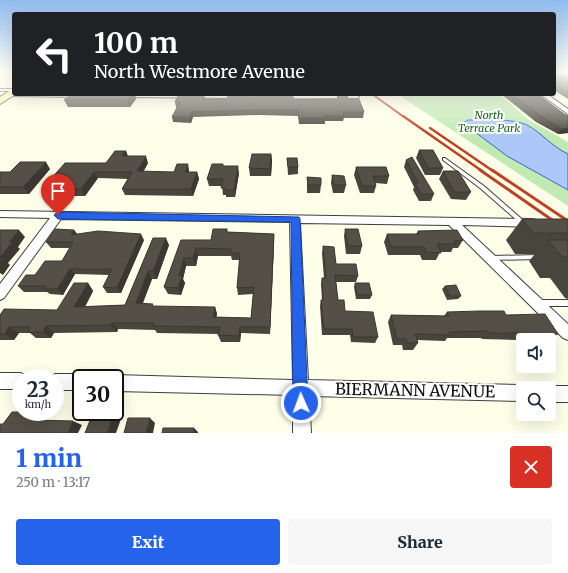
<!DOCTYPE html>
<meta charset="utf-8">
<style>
body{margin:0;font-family:Merriweather,serif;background:#f6f6f7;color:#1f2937;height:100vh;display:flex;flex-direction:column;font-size:15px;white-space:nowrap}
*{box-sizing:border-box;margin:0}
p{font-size:13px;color:#747a83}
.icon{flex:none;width:22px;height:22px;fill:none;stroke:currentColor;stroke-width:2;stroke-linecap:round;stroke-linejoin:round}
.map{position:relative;height:433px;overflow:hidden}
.details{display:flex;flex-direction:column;background:#fff;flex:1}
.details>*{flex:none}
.top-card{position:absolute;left:12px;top:12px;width:544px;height:84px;border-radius:4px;box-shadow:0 4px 16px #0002;background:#202124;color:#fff;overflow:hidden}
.controls{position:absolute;left:516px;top:333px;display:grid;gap:8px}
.controls a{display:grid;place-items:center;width:40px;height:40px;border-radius:4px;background:#fff;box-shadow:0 4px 16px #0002;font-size:20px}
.speed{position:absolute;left:12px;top:369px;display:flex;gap:8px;font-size:20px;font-weight:700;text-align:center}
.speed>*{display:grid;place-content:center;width:52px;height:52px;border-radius:50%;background:#fff;box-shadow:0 4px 16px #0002;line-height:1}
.speed small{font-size:10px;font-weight:400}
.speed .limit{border:2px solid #111;border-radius:6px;background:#fff;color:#111}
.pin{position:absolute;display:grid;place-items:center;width:34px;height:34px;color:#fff;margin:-41px -17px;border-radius:50% 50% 50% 0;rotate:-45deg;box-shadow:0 0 4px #0007}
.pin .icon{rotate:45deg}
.me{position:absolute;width:44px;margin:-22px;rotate:358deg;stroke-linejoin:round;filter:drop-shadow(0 0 3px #0008)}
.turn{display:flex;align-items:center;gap:14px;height:84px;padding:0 16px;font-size:18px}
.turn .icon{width:52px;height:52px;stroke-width:2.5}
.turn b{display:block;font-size:28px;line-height:34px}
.round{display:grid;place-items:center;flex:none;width:42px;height:42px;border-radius:4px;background:#f6f6f7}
.headline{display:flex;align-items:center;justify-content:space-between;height:68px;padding:0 16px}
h1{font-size:24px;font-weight:800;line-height:30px;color:#2563eb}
.button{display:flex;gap:8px;margin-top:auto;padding:8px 16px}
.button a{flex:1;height:46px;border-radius:4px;background:#2563eb;color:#fff;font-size:16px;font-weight:800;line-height:46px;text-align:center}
.button a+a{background:#f6f6f7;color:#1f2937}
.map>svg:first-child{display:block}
.green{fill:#c1eab3}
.water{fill:#adc8f8;stroke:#3168d1}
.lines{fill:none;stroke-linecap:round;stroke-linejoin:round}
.service-casing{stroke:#3e3e3e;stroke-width:2}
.minor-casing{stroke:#3e3e3e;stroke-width:2}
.secondary-casing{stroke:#2d2d2d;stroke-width:2}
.service{fill:#fff;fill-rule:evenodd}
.minor{fill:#fff;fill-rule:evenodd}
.secondary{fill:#f1ffa4;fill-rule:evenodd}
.rail-far2{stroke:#be4220;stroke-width:2}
.rail-far1{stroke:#be4220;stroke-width:2.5}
.rail{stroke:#be4220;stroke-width:3}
.wall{fill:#48453d}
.shaded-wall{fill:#3b3832}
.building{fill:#545047;stroke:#3b3832}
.route{fill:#2563eb;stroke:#184099}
.labels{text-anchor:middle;stroke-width:4;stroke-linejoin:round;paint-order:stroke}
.far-park-label{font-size:11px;font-style:italic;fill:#1a641e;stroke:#fff}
.near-street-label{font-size:16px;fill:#0b0b0b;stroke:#fff}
</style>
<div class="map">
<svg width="568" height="433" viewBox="0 0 568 433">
<rect width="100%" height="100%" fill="#feffe9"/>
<path class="green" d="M 397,94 L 499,94 L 529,120 L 568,142 L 568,206 Z"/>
<path class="water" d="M 468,120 C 485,120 512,118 527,125 C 542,133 551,146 568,154 L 568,190 L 507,156 L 463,123 Z"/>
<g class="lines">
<g class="service-casing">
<path id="service" d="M 0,89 L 14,89 L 14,91 L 0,91 Z
M 443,158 L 445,158 L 484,186 L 524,221 L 525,222 L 524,223 L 520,223 L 480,188 L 443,160 Z
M 538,255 L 540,255 L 541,257 L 540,259 L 538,259 L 492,260 L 490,260 L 489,258 L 490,256 L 492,256 Z
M 539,300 L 568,300 L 568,306 L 539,306 L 537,305 L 536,303 L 537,301 Z"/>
</g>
<g class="minor-casing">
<path id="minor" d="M 14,92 L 14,94 L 87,95 L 84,97 L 10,96 L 7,94 Z
M 120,94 L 240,94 L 243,96 L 240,98 L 122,97 L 120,96 Z
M 540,94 L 547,94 L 568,109 L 568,114 Z
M 356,95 L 359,97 L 358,98 L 280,99 L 277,97 L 280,95 Z
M 0,211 L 532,219 L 536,220 L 537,223 L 536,226 L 532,227 L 462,225 L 568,324 L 568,340 L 563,338 L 449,225 L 300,223 L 308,380 L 523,385 L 529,388 L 523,388 L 523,401 L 309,396 L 311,433 L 293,433 L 293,395 L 115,391 L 115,378 L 109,378 L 115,375 L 293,380 L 290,222 L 61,219 L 4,298 L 0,300 L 0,284 L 50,218 L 0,217 Z
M 0,373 L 21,373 L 26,376 L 27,378 L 21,378 L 21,389 L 0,389 Z
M 55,374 L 81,374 L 87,378 L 81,378 L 81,390 L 55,390 L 55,378 L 49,378 Z
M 549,386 L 568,386 L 568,402 L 549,402 L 549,388 L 544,388 Z"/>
</g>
<g class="secondary-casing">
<path id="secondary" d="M 14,88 L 14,94 L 16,94 L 0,104 L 0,97 Z"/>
</g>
<use href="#service" class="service"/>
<use href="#minor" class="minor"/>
<use href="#secondary" class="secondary"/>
<path class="rail-far2" d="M 372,94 L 404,117"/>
<path class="rail-far1" d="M 403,116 L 482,171
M 430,128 L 493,171"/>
<path class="rail" d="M 480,170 L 568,231
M 492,170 L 568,221"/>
</g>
<path class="wall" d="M 554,73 L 557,75 L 568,75 L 568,99 L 554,90 Z
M 72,94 L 135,94 L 136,99 L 130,107 L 68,107 L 64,100 Z
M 204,94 L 205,99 L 337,99 L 337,95 L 348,99 L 364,112 L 363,118 L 344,118 L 343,121 L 325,121 L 325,124 L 299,124 L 298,116 L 259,115 L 193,117 L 191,123 L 173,122 L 172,117 L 177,107 L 176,107 L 175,102 Z
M 501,94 L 537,94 L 564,114 L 568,116 L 568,133 L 558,134 L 536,122 Z
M 419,150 L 443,168 L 440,175 L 425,175 L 416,158 Z
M 126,151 L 128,156 L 148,163 L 143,172 L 174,172 L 189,170 L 189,172 L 197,172 L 199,179 L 193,196 L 125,195 L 122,189 L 128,179 L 98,178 L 85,196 L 47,196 L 42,189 L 106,163 Z
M 271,154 L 272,161 L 271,176 L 250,176 L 249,168 Z
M 287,158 L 298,167 L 298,174 L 288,175 Z
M 406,160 L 434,194 L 431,201 L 419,201 L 413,190 L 414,187 L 404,167 Z
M 224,166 L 239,173 L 235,197 L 226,197 L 226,195 L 223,195 L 222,186 L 209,186 L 207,179 Z
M 356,167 L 389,176 L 387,184 L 375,183 L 376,186 L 374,193 L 360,193 L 354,175 Z
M 50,169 L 29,194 L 0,194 L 0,172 L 10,172 Z
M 443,171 L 471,192 L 466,200 L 451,199 L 439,179 Z
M 332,175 L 346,185 L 344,193 L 333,193 L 331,183 Z
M 307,177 L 321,185 L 320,193 L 307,193 Z
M 522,219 L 568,219 L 568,299 L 565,298 L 550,278 L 540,278 L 529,261 L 535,254 L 515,254 L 506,240 Z
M 345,229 L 362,246 L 360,254 L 346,254 L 344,236 Z
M 74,230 L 77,234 L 144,240 L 121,293 L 107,293 L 103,287 L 109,275 L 75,274 L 63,295 L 50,294 L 47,292 L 24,292 L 18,286 L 35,275 L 62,261 L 70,248 L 51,248 L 46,242 Z
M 418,231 L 463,240 L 458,248 L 453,248 L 451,252 L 440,252 L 436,260 L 422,260 L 420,255 L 388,255 L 384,242 L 387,234 L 416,234 Z
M 228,232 L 274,234 L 274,242 L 270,334 L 241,333 L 240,342 L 221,342 L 218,335 L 219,334 L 157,333 L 155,330 L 118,329 L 117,332 L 54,333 L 51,338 L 36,338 L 30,333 L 19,333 L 14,340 L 0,340 L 0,315 L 57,310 L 88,283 L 93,291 L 85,307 L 125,305 L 153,238 L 169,245 L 157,279 L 152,279 L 143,303 L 155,307 L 215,307 L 217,314 L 216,317 L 251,318 L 253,294 L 238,295 L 237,288 L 240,260 L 232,260 L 231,256 L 198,256 L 196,266 L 186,266 L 183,279 L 185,283 L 181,295 L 168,294 L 164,287 L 181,240 L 211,240 Z
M 323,246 L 336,264 L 358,276 L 356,282 L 336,282 L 338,300 L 345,311 L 378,337 L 375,343 L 351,342 L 350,335 L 322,335 L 320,306 L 321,300 L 322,300 L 321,284 L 322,278 L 324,278 L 322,253 Z
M 355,283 L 372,295 L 370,299 L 356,299 L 354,287 Z
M 445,286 L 461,296 L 458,299 L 447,300 L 442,289 Z
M 447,312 L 506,315 L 558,334 L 549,340 L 523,340 L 523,341 L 518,341 L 517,340 L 482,339 L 481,338 L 447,338 L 445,341 L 417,340 L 418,343 L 413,350 L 403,350 L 402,345 L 393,345 L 388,322 L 391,315 L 444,316 Z"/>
<path class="shaded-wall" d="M 132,94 L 135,94 L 136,99 L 130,107 L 127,100 Z
M 192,112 L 193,117 L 191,123 L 189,117 Z
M 568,128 L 568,133 L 558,134 L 562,129 Z
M 126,151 L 128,158 L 122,156 Z
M 271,154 L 272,161 L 271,176 L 270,169 Z
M 146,156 L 148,163 L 140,178 L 137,171 Z
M 46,162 L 50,169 L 29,194 L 23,187 Z
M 188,164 L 189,170 L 186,178 L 185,172 Z
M 238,166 L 239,173 L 235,197 L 234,190 Z
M 94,172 L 98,178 L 85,196 L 81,189 Z
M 197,172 L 199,179 L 193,196 L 191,189 Z
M 19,230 L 25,237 L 18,247 L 20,249 L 8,263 L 10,265 L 3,275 L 0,273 L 0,257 L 9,242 Z
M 74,230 L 78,235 L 71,235 Z
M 141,234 L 144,240 L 121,293 L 117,288 Z
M 274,234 L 274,242 L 270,334 L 270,327 Z
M 166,238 L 169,245 L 157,279 L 153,271 Z
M 196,248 L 198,256 L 196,266 L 193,258 Z
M 184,258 L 186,266 L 183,279 L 185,283 L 181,295 L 178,288 L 179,276 Z
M 70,269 L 75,274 L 63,295 L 57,289 Z
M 148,271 L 152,279 L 140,310 L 136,303 Z
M 88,283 L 93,291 L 81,314 L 74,307 Z
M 215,307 L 217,314 L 215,324 L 213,317 Z
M 112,323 L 118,329 L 117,332 L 111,325 Z
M 46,326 L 54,333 L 51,338 L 43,332 Z
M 9,327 L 19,333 L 14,340 L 5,334 Z
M 240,327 L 241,333 L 240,342 L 239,336 Z
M 34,412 L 44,417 L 41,424 L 31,419 Z
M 114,414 L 121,419 L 116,433 L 107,433 Z
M 150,418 L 155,423 L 153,433 L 146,433 Z
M 73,421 L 82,425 L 78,433 L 68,433 Z
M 194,428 L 198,432 L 198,433 L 193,433 Z"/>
<path class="building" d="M 554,73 L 555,73 L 557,75 L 568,75 L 568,93 L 554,84 Z
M 72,94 L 132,94 L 127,100 L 64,100 Z
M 179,94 L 204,94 L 202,99 L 227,99 L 229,94 L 293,95 L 293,99 L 338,99 L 337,95 L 347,95 L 348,99 L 359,99 L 364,112 L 343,112 L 344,116 L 325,116 L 325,118 L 299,118 L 298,110 L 258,110 L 192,112 L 189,117 L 172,117 L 180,102 L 175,102 Z
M 511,94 L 537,94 L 564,114 L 568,116 L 568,128 L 562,129 L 540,116 Z
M 419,150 L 433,150 L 443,168 L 428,168 Z
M 115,151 L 126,151 L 122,156 L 146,156 L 137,171 L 174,172 L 177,164 L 188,164 L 185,172 L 197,172 L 191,189 L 122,189 L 132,172 L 94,172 L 81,189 L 42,189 L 65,163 L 106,163 Z
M 252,154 L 271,154 L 270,169 L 249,168 Z
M 412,157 L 434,194 L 421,194 L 415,183 L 418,183 L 406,160 Z
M 287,158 L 297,158 L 298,167 L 288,167 Z
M 20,162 L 46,162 L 23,187 L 0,187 L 0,172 L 10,172 Z
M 212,164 L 223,164 L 223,166 L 238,166 L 234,190 L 225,190 L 225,188 L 221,188 L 223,179 L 207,179 Z
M 356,167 L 386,167 L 389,176 L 373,176 L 376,186 L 362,186 Z
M 443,171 L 458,171 L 471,192 L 454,192 Z
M 332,175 L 344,176 L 346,185 L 334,185 Z
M 307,177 L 321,178 L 321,185 L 308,185 Z
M 522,219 L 568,219 L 568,233 L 533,233 Z
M 55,229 L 74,230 L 71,235 L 98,231 L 141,234 L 117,288 L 103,287 L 112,269 L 70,269 L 57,289 L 44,289 L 46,286 L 18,286 L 26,275 L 35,275 L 45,261 L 62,261 L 73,242 L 46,242 Z
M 213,229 L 227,229 L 227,232 L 274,234 L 270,327 L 240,327 L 239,336 L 218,335 L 220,327 L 153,326 L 154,323 L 112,323 L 111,325 L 46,326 L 43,332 L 28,332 L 30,327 L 9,327 L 5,334 L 0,334 L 0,315 L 4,309 L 57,310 L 74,283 L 88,283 L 74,307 L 125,305 L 153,238 L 166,238 L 153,271 L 148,271 L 136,303 L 153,304 L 152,306 L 215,307 L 213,317 L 251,318 L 254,287 L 237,288 L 240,253 L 231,253 L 231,249 L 196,248 L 193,258 L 184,258 L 179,276 L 182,276 L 178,288 L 164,287 L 181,240 L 211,240 Z
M 345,229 L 358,229 L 362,246 L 348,246 Z
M 0,230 L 19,230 L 9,242 L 13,242 L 0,257 Z
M 457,230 L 463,240 L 454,241 L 456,244 L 437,244 L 441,253 L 426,252 L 424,247 L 391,247 L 387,234 L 419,234 L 418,231 Z
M 548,240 L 568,240 L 568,257 L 562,257 Z
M 323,246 L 334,247 L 336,264 L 356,264 L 358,276 L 335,275 L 338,300 L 344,300 L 345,311 L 373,312 L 378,337 L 353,337 L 352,329 L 324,329 L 321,300 L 323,300 L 322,278 L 326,278 Z
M 0,258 L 3,258 L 0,262 Z
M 355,283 L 369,283 L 372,295 L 357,295 Z
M 456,285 L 461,296 L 450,296 L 445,286 Z
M 479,311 L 504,311 L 506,315 L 545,314 L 558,334 L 527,335 L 526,333 L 489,333 L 488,331 L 449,332 L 450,335 L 415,334 L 418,343 L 407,343 L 406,339 L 397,339 L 391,315 L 449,316 L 447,312 Z
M 12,412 L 34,412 L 31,419 L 33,420 L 73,421 L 68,433 L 0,433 L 0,424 L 3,424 Z
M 93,413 L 114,414 L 107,433 L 85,433 Z
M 128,418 L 150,418 L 146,433 L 124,433 Z
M 163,428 L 194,428 L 193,433 L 162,433 Z"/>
<linearGradient id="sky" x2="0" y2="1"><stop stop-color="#90bcee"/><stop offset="0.54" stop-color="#fffff5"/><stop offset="1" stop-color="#fffff5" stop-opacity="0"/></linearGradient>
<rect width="568" height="134" fill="url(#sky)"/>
<path class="route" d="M 58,212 L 299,217 L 300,219 L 308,403 L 306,408 L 301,410 L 296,408 L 293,403 L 291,222 L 58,219 L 54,215 Z"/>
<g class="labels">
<g class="far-park-label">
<text x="489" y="119">North<tspan x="489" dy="13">Terrace Park</tspan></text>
</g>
<g class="near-street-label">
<text transform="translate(415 390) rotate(1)" y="6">BIERMANN AVENUE</text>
</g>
</g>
</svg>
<div class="controls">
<a><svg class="icon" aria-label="sound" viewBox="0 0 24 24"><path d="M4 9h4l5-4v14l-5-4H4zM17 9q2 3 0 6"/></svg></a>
<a><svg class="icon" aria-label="search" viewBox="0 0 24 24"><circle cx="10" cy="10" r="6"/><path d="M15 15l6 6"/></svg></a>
</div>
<div class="speed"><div>23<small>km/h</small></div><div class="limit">30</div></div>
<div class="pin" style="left:58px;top:215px;background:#d93025"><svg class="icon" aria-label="arrive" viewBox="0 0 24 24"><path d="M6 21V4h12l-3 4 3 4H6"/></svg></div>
<svg class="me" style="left:301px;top:403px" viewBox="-20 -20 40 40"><circle r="17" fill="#2563eb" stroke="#fff" stroke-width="3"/><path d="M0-11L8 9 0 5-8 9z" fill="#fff"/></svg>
<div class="top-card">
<div class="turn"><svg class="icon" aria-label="left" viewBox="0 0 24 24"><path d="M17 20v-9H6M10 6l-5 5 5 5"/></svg><div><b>100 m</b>North Westmore Avenue</div></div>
</div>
</div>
<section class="details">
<div class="headline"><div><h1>1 min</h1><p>250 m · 13:17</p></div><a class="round" style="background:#d93025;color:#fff"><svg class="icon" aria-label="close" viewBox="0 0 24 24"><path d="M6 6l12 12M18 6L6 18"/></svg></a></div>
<div class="button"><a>Exit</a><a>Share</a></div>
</section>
